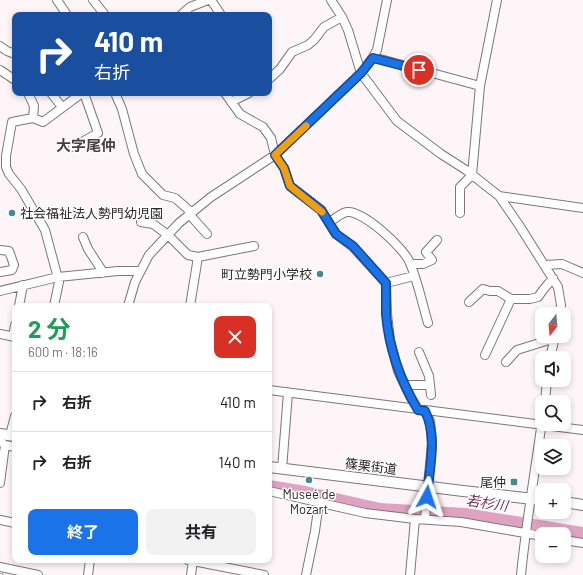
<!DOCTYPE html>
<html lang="ja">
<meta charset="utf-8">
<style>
body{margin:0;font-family:Barlow,"Noto Sans JP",sans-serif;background:#f2f2f2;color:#202124;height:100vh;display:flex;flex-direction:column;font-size:15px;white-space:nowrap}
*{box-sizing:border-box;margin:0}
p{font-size:13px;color:#757577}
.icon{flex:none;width:22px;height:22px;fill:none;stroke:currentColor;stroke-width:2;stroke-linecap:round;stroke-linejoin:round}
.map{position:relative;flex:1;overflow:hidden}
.side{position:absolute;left:12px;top:303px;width:260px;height:260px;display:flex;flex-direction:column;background:#fff;border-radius:8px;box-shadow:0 2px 6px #0003}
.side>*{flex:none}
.hud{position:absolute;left:12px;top:12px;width:260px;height:84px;border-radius:8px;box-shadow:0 2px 6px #0003;background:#1a4fa0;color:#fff;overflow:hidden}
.needle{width:26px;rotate:196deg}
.buttons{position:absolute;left:535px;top:307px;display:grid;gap:8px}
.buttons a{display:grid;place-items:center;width:36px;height:36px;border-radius:8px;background:#fff;box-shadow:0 2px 6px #0003;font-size:20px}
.pin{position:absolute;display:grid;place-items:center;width:34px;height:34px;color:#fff;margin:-17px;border:2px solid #fff;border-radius:50%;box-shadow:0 1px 4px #0007}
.me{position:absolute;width:44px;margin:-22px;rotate:5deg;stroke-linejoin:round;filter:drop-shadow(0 0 3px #0008)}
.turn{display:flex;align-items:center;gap:14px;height:84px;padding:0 16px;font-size:18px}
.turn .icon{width:52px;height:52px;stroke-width:2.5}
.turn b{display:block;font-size:28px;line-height:34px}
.round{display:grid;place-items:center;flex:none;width:42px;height:42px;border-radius:8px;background:#f2f2f2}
.overview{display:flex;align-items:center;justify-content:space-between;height:68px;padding:0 16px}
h1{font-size:24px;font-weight:700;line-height:30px;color:#1e9e55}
.button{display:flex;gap:8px;margin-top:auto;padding:8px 16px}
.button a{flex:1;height:46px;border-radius:8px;background:#1a73e8;color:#fff;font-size:16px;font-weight:700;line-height:46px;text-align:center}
.button a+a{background:#f2f2f2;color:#202124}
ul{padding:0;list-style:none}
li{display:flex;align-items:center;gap:12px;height:60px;padding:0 16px;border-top:1px solid #e0e0e0}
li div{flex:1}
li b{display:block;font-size:15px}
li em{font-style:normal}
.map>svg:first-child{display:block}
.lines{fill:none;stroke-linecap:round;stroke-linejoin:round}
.river{stroke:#dea3c0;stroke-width:12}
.minor-casing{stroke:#807479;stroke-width:10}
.major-casing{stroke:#807479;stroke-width:12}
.minor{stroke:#fff;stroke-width:8}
.major{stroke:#fff;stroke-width:10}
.rail-casing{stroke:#9b9397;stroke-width:3.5}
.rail{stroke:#fff;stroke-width:2;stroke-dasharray:6;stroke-linecap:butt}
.route-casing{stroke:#114b97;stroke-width:10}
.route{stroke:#1a73e8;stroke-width:7}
.slow{stroke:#f59e0b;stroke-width:7}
.poi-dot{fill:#458997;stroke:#fff;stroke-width:1.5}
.labels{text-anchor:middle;stroke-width:3;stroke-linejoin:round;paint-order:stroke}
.poi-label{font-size:13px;fill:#2d272a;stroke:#fff;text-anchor:end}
.street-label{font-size:13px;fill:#2d272a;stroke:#fff}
.water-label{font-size:14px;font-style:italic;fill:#773158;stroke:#fff}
.quarter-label{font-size:15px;font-weight:bold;fill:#493e43;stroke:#fff}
</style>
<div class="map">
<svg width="583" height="575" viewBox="0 0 583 575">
<rect width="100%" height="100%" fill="#fef5f9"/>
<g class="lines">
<path class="river" d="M 0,436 L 8,442 L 15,443
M 269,486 L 305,492 L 380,509 L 465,514 L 583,533"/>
<g class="minor-casing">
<path id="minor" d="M 57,0 L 67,15
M 93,0 L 105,15
M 211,0 L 221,15
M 331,0 L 342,17 L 348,30 L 361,73 L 397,121 L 441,154 L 466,170 L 499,196 L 519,225 L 558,287 L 561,305 L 560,314
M 181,15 L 190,7 L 208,0
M 0,46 L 7,51 L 15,54
M 373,57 L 480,86
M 0,70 L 15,80
M 269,79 L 280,69 L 292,52 L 308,45 L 314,40 L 324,27 L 342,17
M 28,93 L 34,106 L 33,118 L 43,122 L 82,93
M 51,93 L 62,107
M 115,93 L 122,109 L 134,154 L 142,174 L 163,195 L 175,198 L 191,212
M 225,93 L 240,114 L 263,127 L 271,138 L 275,155 L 284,168 L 290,186 L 321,210 L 336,234 L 353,247 L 386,283 L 387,314 L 390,340 L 398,371 L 410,396 L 418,410
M 231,102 L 249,93
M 33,118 L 12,122 L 6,156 L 6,167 L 9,174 L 21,189 L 45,230 L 59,282 L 54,306
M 73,147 L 98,133 L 84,93
M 499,196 L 583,208
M 460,213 L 460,187 L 472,175 L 480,86 L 497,0
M 189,214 L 207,234
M 141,222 L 153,224 L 168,235 L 188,255 L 198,257
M 329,223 C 334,219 341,213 347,212 C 363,210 405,249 410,263 C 418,282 422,303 428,323
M 83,237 L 88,249 L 101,269 L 102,273
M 0,250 L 9,251 L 14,265 L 12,270 L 0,272
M 411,264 L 423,264 L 432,260 L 426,252 L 437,240
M 545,265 L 562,264 L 583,273
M 386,283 L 414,276
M 0,291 L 58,277 L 118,271 L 140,271
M 469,302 L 483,289 L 490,291 L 498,291 L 511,299 L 530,299 L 538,297 L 543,290 L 553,278
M 19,306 L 23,285
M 128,306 L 135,282 L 149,255 L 179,223 L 211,197 L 275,155 L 361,73 L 373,57 L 377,50 L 387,0
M 190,306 L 198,257 L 254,246
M 0,334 L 15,337
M 13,337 L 15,325
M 485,355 L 511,299
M 550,358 L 555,337
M 506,362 L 517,350 L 549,340 L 554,341
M 405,385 L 430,385 L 429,376 L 419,352
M 430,385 L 431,395
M 269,390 L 583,430
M 545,402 L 547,380
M 425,411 L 430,421 L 432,443 L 425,519
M 10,435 L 15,416
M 0,441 L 5,445 L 15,447
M 282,469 L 288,393
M 0,483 L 5,445
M 269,491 L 365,513 L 415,519 L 461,522 L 542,536
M 0,520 L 15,523
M 564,540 L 583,543
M 188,560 L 264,575
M 0,567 L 38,575
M 88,575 L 90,560
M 191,575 L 193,560
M 306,575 L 315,531 L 319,502
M 410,575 L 415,519
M 521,575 C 526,523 535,472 542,421"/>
</g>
<g class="major-casing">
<path id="major" d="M 0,434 L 15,436
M 269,467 L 463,491 L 542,500
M 564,502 L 583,505"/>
</g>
<use href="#minor" class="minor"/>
<use href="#major" class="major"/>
<g class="rail-casing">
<path id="rail" d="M 0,575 L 2,575"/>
</g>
<use href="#rail" class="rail"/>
</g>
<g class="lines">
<g class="route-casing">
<path id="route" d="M 419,70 L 373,58 L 361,73 L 275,155 L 284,168 L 290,186 L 321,210 L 336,234 L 353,246 L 386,283 C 386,293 386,303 386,314 C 389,349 400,380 418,410 L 425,411 C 438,437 429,469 427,497"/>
</g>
<use href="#route" class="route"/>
<path class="slow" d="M 306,126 L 275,155 L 284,168 L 290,186 L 322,212"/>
</g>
<g class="poi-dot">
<circle cx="12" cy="213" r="4"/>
<circle cx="320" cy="274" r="4"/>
<circle cx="309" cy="480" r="4"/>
<rect x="510" y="478" width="8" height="8" rx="2"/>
</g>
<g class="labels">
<g class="poi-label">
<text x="20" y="218" text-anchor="start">社会福祉法人勢門幼児園</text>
<text x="312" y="279">町立勢門小学校</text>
<text x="506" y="487">尾仲</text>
<text x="309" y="499" text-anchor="middle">Museé de<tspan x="309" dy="15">Mozart</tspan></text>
</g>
<g class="street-label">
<text transform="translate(371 466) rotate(7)" y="5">篠栗街道</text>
</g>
<g class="water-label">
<text transform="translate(487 503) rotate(8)" y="5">若杉川</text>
</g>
<g class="quarter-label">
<text x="86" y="151">大字尾仲</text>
</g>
</g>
</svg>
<div class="buttons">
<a><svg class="needle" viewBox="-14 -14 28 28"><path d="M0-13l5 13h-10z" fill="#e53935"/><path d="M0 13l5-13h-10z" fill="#757577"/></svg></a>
<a><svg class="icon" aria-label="sound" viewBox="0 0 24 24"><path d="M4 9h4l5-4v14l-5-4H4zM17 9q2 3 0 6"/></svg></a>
<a><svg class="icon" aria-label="search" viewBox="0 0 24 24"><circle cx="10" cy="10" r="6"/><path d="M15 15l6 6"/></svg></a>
<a><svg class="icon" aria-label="layers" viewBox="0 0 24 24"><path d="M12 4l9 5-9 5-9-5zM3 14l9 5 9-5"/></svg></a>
<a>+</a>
<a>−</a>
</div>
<div class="pin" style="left:419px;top:70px;background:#d93025"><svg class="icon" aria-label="arrive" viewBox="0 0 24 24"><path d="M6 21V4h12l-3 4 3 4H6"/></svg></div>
<svg class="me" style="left:427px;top:497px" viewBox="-20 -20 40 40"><path d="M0-17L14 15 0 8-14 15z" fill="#1a73e8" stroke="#fff" stroke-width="4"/></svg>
<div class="hud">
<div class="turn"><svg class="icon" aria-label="right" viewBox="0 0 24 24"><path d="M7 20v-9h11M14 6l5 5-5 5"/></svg><div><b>410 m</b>右折</div></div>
</div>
<section class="side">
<div class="overview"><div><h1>2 分</h1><p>600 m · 18:16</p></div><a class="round" style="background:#d93025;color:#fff"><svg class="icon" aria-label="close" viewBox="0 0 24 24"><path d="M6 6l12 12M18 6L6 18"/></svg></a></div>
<ul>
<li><svg class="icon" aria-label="right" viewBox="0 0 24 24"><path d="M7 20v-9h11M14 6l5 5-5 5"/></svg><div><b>右折</b></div><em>410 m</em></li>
<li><svg class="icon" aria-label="right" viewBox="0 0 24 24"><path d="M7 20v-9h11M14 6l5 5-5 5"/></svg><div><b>右折</b></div><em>140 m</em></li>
</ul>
<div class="button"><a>終了</a><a>共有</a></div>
</section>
</div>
